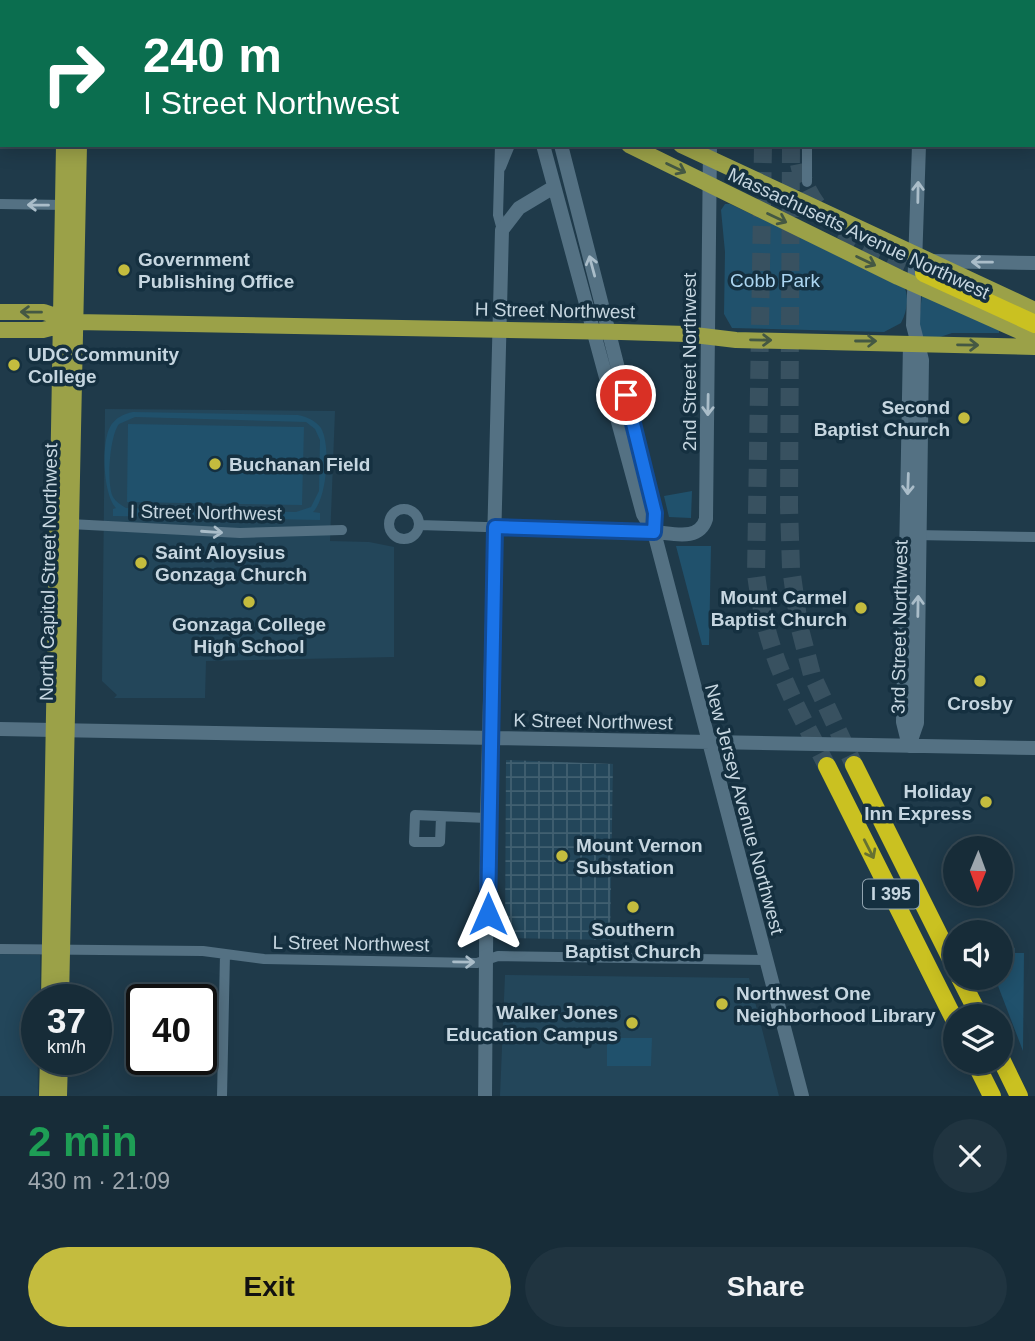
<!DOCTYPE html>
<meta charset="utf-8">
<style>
body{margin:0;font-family:Helvetica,sans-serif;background:#203440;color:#f1f3f6;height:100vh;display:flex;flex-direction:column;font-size:26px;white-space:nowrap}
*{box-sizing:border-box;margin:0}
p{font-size:23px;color:#9ea7ae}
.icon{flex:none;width:38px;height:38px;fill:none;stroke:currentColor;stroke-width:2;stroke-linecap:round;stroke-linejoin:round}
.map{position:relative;height:1096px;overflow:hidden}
.side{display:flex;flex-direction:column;background:#172c38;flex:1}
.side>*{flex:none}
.top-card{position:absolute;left:0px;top:0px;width:1036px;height:147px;box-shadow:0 4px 18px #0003,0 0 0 2px #364853;background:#0b6e4f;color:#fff;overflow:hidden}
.needle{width:46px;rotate:181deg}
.fabs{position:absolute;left:943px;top:836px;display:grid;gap:14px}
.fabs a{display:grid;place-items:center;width:70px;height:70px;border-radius:50%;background:#172c38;box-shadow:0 4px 18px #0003,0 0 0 2px #364853;font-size:35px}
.speed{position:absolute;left:21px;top:984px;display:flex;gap:14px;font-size:35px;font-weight:700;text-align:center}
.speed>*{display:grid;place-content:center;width:91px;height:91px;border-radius:50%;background:#172c38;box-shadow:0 4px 18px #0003,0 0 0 2px #364853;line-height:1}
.speed small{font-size:18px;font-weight:400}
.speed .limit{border:4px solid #111;border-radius:10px;background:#fff;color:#111}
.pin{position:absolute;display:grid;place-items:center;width:60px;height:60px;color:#fff;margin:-30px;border:4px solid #fff;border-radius:50%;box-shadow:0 2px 7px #0007}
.me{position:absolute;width:77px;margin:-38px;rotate:0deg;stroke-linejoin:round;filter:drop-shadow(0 0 5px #0008)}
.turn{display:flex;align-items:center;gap:24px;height:147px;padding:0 28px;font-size:32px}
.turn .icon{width:91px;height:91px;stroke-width:2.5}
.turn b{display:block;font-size:49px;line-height:60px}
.round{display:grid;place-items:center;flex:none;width:74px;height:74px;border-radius:37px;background:#203440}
.summary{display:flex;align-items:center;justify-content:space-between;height:119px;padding:0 28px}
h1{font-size:42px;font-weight:600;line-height:52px;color:#1e9e55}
.primary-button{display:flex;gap:14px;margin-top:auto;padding:14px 28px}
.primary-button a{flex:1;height:80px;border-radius:42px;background:#c4bc3e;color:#111;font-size:28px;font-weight:600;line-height:80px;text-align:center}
.primary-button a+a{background:#203440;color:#f1f3f6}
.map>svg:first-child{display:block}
.built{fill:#23465a}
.industrial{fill:url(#industrial-grid)}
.park{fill:#20516c;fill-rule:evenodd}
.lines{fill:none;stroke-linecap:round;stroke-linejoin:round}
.highway-tunnel{stroke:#385160;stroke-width:18;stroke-dasharray:18 9;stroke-linecap:butt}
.street{stroke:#547183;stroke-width:10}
.secondary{stroke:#547183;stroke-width:14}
.primary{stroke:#9ba148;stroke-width:16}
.highway{stroke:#cac121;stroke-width:18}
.oneway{stroke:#445843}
.oneway2{stroke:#aabdc9}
.oneway3{stroke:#667132}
.route-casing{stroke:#114b97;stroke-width:18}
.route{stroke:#1a73e8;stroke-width:12}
.poi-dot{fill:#c4bc3e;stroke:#153040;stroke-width:2.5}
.labels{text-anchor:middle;stroke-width:7;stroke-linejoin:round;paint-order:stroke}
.shield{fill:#153040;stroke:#91a4b0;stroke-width:2}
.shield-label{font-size:18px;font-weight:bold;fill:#c6d6e0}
.street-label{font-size:19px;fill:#c6d6e0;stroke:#153040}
.poi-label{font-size:19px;font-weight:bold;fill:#c6d6e0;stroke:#153040;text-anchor:start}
.park-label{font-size:19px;fill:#acd6f1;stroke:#153040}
</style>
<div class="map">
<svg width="1035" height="1096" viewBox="0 0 1035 1096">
<defs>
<pattern id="industrial-grid" width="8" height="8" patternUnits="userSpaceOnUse" patternTransform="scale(1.75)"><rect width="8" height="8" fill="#23465a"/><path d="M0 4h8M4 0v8" fill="none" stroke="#416071"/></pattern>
</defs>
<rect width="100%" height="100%" fill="#1f3a4a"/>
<path class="built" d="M 105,409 L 335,411 L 330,541 L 369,542 L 394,547 L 394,657 L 206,661 L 205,698 L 114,698 L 117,695 L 102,681 Z
M 0,954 L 40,955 L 40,999 L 37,999 L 38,1096 L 0,1096 Z
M 505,975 L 749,978 L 779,1096 L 500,1096 Z"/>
<path class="industrial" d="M 506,760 L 613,764 L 610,940 L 505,938 Z"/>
<path class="park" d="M 725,204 L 730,204 L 903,285 C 910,295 907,312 901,323 L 884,332 L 732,328 L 724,314 L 725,252 L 721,210 Z
M 922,295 L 999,330 L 999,333 L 952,333 L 940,337 L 923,337 L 918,330 Z
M 133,412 L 298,415 C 307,417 315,420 321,428 C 331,445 327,499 313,512 L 320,513 L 320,520 L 113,516 L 113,509 L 116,508 C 103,495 101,443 110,427 C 115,418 123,414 133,412 ZM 135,417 L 306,422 L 315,429 L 320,440 L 319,491 L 311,507 L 296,512 L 126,508 C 121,505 116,502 113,497 C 106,484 110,435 119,424 Z
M 128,424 L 304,427 L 302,505 L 127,502 Z
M 692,491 L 691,518 L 669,517 L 664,496 Z
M 676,546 L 711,546 L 709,645 L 702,645 Z
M 1001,948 L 1015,948 L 1015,953 L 1024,953 L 1023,1051 L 995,978 L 1001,978 Z
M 607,1038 L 652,1038 L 651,1066 L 607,1066 Z"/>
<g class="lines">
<path class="highway-tunnel" d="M 766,2 L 766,0
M 793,2 L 793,0
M 763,145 L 756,574 C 766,653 791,697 827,766
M 791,145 L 789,507 L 791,568 L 799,625 L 812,675 L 854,765
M 799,164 C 812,227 871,249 924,273"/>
<path class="street" d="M 716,1 L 753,2
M 0,90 L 2,90
M 500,145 L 498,215 L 502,230
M 501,167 L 510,145
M 807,182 L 807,145
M 0,204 L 65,205
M389 524a15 15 0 1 1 30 0a15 15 0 1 1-30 0Z
M 70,524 L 240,533 L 342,530
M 419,525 L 654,532
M 914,535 L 1035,537
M 441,817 L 440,842 L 414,842 L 415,815 L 487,818
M 0,949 L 203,951 L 264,959 L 477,963 L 498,956 L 765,960
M 222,1096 L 225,954"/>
<path class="secondary" d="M 520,0 L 522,2
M 705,2 L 705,0
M 921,2 L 921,0
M 1034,4 L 1035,4
M 543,145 L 643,514 L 654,532 L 802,1096
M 561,145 L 655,513 L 654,531
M 931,261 L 1035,263
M 654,532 C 672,533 699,542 706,519 L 710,145
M 0,729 L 1035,748
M 909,746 L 917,723 L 922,360 L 913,325 L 919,145
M 909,746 L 903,722 L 910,343
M 485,1096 L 487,818 L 502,230 L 519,208 L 554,187"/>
<path class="primary" d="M 382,0 L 386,2
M 66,2 L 66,0
M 82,2 L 82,0
M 629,145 L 898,277 L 1035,338
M 681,145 L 1035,310
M 0,312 L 44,312 L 70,321
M 0,330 L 43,330 L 74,322 L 134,323 L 621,332 L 686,334 L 736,340 L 1035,347
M 49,999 L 64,145
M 61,999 L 79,145
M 47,1096 L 48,1059
M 59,1096 L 60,1059"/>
<path class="highway" d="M 716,2 L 716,0
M 924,273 L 1035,324
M 854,765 L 956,969
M 827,766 L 956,1023
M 960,978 L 980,1017
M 1001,1059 L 1019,1096
M 975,1062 L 992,1096"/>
</g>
<defs><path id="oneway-shaft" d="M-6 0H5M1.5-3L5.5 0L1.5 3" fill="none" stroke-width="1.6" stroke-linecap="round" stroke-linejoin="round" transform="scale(1.75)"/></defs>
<g class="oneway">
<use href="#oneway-shaft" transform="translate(676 168) rotate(26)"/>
<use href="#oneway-shaft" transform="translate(777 218) rotate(25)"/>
<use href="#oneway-shaft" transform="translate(866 261) rotate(26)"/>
<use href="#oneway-shaft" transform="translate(31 312) rotate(-179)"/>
<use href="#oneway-shaft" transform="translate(761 340) rotate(1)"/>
<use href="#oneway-shaft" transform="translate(866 341)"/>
<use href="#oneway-shaft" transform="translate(968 345) rotate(1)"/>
</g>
<g class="oneway2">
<use href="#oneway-shaft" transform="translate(918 192) rotate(-89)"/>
<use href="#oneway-shaft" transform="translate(38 205) rotate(-179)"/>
<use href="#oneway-shaft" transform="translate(982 262) rotate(-179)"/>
<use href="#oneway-shaft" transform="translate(592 266) rotate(-105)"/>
<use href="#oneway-shaft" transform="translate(708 405) rotate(91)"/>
<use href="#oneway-shaft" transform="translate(908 484) rotate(92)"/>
<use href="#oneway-shaft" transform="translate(212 532) rotate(4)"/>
<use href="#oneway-shaft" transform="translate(918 606) rotate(-89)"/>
<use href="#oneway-shaft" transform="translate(464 962) rotate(1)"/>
</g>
<use class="oneway3" href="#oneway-shaft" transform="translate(869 849) rotate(63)"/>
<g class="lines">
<g class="route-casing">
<path id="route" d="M 488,914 L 495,527 L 654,532 L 655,513 L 626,395"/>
</g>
<use href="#route" class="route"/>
</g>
<g class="poi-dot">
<circle cx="124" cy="270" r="7"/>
<circle cx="14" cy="365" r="7"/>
<circle cx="964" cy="418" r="7"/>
<circle cx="215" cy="464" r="7"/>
<circle cx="141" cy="563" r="7"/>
<circle cx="249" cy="602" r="7"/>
<circle cx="861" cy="608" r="7"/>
<circle cx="980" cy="681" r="7"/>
<circle cx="986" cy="802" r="7"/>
<circle cx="562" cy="856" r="7"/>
<circle cx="633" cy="907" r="7"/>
<circle cx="722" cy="1004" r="7"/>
<circle cx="632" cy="1023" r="7"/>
</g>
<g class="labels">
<rect class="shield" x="863" y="879.5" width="56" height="29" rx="5"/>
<g class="shield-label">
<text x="891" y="900">I 395</text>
</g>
<g class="street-label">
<text transform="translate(859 233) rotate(25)" y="7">Massachusetts Avenue Northwest</text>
<text transform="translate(555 310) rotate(1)" y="7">H Street Northwest</text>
<text transform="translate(689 362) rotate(-90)" y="7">2nd Street Northwest</text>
<text transform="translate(206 512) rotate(1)" y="7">I Street Northwest</text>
<text transform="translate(48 572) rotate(-89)" y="7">North Capitol Street Northwest</text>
<text transform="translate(899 627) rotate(-89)" y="7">3rd Street Northwest</text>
<text transform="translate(593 721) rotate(1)" y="7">K Street Northwest</text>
<text transform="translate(745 809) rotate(75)" y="7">New Jersey Avenue Northwest</text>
<text transform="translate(351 943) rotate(1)" y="7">L Street Northwest</text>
</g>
<g class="poi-label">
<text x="138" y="266">Government<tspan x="138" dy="22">Publishing Office</tspan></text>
<text x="28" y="361">UDC Community<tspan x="28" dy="22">College</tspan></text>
<text x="950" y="414" text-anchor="end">Second<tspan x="950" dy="22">Baptist Church</tspan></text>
<text x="229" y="471">Buchanan Field</text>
<text x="155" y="559">Saint Aloysius<tspan x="155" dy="22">Gonzaga Church</tspan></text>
<text x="847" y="604" text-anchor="end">Mount Carmel<tspan x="847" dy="22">Baptist Church</tspan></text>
<text x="249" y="631" text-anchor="middle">Gonzaga College<tspan x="249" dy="22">High School</tspan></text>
<text x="980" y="710" text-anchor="middle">Crosby</text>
<text x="972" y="798" text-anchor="end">Holiday<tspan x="972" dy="22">Inn Express</tspan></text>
<text x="576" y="852">Mount Vernon<tspan x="576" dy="22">Substation</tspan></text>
<text x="633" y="936" text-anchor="middle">Southern<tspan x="633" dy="22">Baptist Church</tspan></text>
<text x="736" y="1000">Northwest One<tspan x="736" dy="22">Neighborhood Library</tspan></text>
<text x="618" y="1019" text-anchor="end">Walker Jones<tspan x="618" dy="22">Education Campus</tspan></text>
</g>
<g class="park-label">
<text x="775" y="287">Cobb Park</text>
</g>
</g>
</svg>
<div class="fabs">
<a><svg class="needle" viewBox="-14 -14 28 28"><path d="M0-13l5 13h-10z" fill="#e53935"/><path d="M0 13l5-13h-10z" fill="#9ea7ae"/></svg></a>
<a><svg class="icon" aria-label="sound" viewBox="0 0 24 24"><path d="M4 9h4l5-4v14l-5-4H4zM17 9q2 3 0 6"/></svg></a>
<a><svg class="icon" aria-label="layers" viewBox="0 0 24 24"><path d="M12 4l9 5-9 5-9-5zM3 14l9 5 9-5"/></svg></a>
</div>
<div class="speed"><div>37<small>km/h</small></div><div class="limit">40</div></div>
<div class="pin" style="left:626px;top:395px;background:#d93025"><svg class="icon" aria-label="arrive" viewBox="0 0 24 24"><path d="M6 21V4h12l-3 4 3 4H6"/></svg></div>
<svg class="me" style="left:488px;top:914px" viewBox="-20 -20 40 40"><path d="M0-17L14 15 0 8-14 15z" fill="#1a73e8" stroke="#fff" stroke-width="4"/></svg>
<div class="top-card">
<div class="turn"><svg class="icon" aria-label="right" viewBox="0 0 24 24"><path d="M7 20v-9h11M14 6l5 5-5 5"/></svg><div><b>240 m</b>I Street Northwest</div></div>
</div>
</div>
<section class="side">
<div class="summary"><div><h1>2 min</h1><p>430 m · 21:09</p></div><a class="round"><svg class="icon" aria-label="close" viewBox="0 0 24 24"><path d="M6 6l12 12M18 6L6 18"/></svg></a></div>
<div class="primary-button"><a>Exit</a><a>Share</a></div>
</section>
